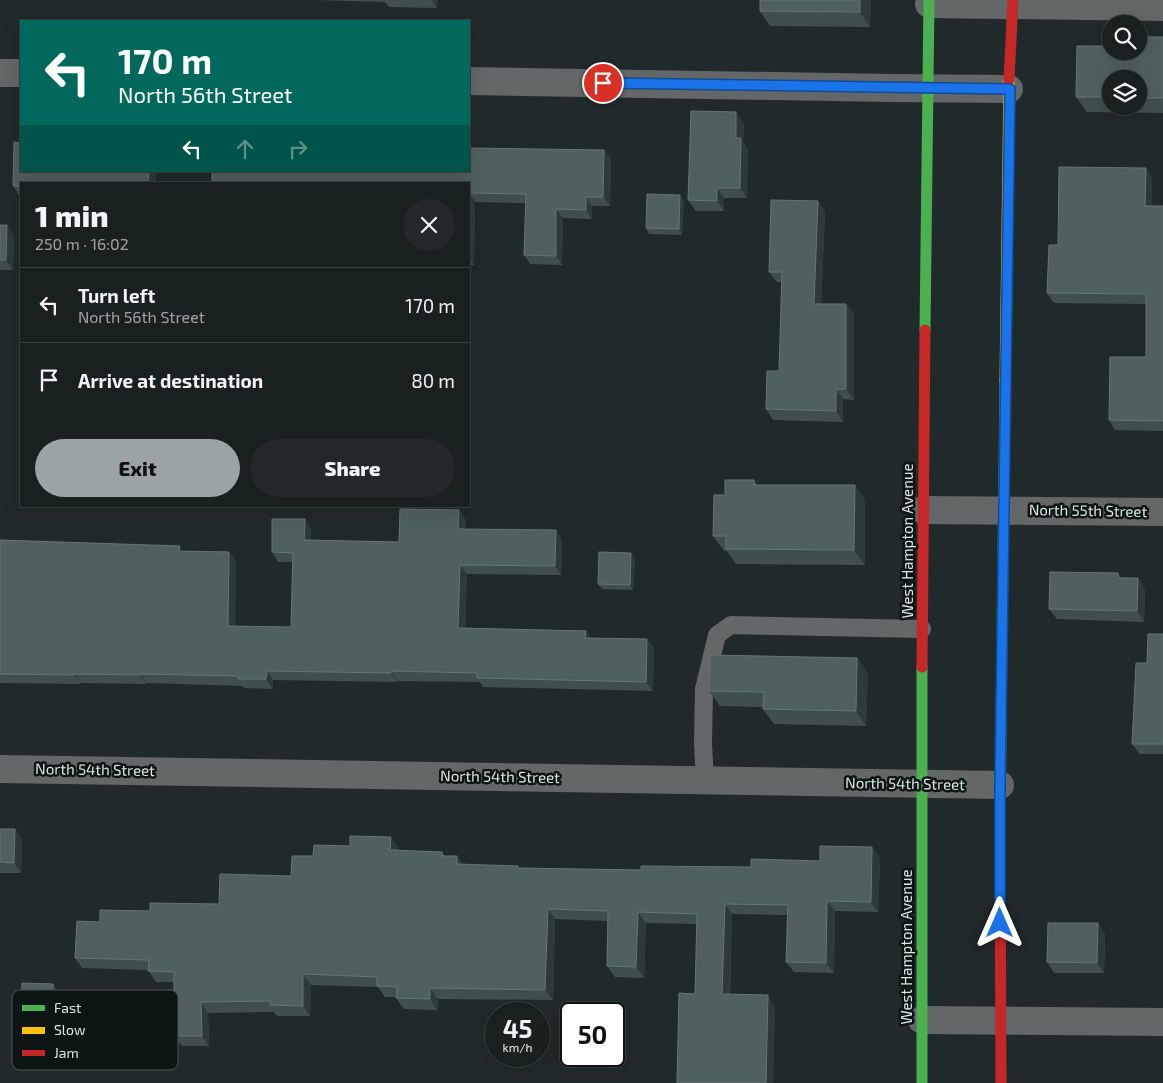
<!DOCTYPE html>
<meta charset="utf-8">
<style>
body{margin:0;font-family:"Exo 2",sans-serif;background:#222829;color:#f1f3f6;height:100vh;display:flex;flex-direction:column;font-size:19px;white-space:nowrap}
*{box-sizing:border-box;margin:0}
p{font-size:16px;color:#9fa3a5}
.icon{flex:none;width:28px;height:28px;fill:none;stroke:currentColor;stroke-width:2;stroke-linecap:round;stroke-linejoin:round}
.map{position:relative;flex:1;overflow:hidden}
.drawer{position:absolute;left:20px;top:182px;width:450px;height:325px;display:flex;flex-direction:column;background:#192020;border-radius:0px;box-shadow:0 5px 20px #0002,0 0 0 1px #373e3e}
.drawer>*{flex:none}
.guide{position:absolute;left:20px;top:20px;width:450px;height:152px;border-radius:0px;box-shadow:0 5px 20px #0002,0 0 0 1px #373e3e;background:#00695c;color:#fff;overflow:hidden}
.fabs{position:absolute;left:1102px;top:15px;display:grid;gap:10px}
.fabs a{display:grid;place-items:center;width:45px;height:45px;border-radius:50%;background:#192020;box-shadow:0 5px 20px #0002,0 0 0 1px #373e3e;font-size:25px}
.speed{position:absolute;left:485px;top:1002px;display:flex;gap:10px;font-size:25px;font-weight:700;text-align:center}
.speed>*{display:grid;place-content:center;width:65px;height:65px;border-radius:50%;background:#192020;box-shadow:0 5px 20px #0002,0 0 0 1px #373e3e;line-height:1}
.speed small{font-size:12px;font-weight:400}
.speed .limit{border:2px solid #111;border-radius:8px;background:#fff;color:#111}
.pin{position:absolute;display:grid;place-items:center;width:42px;height:42px;color:#fff;margin:-21px;border:2px solid #fff;border-radius:50%;box-shadow:0 1px 5px #0007}
.me{position:absolute;width:55px;margin:-28px;rotate:0deg;stroke-linejoin:round;filter:drop-shadow(0 0 4px #0008)}
.turn{display:flex;align-items:center;gap:18px;height:105px;padding:0 15px;font-size:22px}
.turn .icon{width:65px;height:65px;stroke-width:2.5}
.turn b{display:block;font-size:35px;line-height:42px}
.lanes{display:flex;align-items:center;height:48px;padding:0 15px;background:#0003;justify-content:center;gap:25px;direction:ltr}
.lanes .off{opacity:.35}
.round{display:grid;place-items:center;flex:none;width:52px;height:52px;border-radius:26px;background:#222829}
.headline{display:flex;align-items:center;justify-content:space-between;height:85px;padding:0 15px}
h1{font-size:30px;font-weight:800;line-height:38px}
.button{display:flex;gap:10px;margin-top:auto;padding:10px 15px}
.button a{flex:1;height:58px;border-radius:30px;background:#9aa4a4;color:#111;font-size:20px;font-weight:800;line-height:58px;text-align:center}
.button a+a{background:#222829;color:#f1f3f6}
ul{padding:0;list-style:none}
li{display:flex;align-items:center;gap:15px;height:75px;padding:0 15px;border-top:1px solid #373e3e}
li div{flex:1}
li b{display:block;font-size:19px}
li em{font-style:normal}
.map>svg:first-child{display:block}
.lines{fill:none;stroke-linecap:round;stroke-linejoin:round}
.lane{stroke:#636767;stroke-width:18}
.street{stroke:#636767;stroke-width:28}
.fast{stroke:#4caf50;stroke-width:11}
.slow{stroke:#ffc107;stroke-width:11}
.jam{stroke:#c62828;stroke-width:11}
.wall{fill:#404f4e;fill-rule:evenodd}
.shaded-wall{fill:#2c3a39}
.building{fill:#50605f;stroke:#667574}
.route-casing{stroke:#114b97;stroke-width:12}
.route{stroke:#1a73e8;stroke-width:9}
.labels{text-anchor:middle;stroke-width:5;stroke-linejoin:round;paint-order:stroke}
.street-label{font-size:15px;fill:#dbe6e5;stroke:#0d1514}
.key{fill:#0d1514;stroke:#4b5453;stroke-width:1}
.key-label{font-size:14px;fill:#dbe6e5}
</style>
<div class="map">
<svg width="1163" height="1083" viewBox="0 0 1163 1083">
<rect width="100%" height="100%" fill="#212a2a"/>
<g class="lines">
<path class="lane" d="M 705,781 L 703,744 L 704,689 L 717,635 L 731,625 L 922,629"/>
<path class="street" d="M 929,4 L 1163,7
M 0,73 L 21,73
M 469,81 L 891,88 L 1009,89
M 923,510 L 1163,512
M 0,769 L 1000,785
M 922,1020 L 1163,1022"/>
<path class="fast" d="M 925,330 L 929,0
M 922,667 L 922,1083
M 1000,822 L 1005,381"/>
<path class="slow" d="M 1005,381 L 1009,80"/>
<path class="jam" d="M 1009,80 L 1013,0
M 922,667 L 925,330
M 1000,822 L 1001,1083"/>
</g>
<path class="wall" d="M 316,0 L 438,0 L 437,8 L 389,7 L 385,2 Z
M 760,0 L 871,0 L 870,27 L 770,26 L 760,11 Z
M 1163,37 L 1163,113 L 1087,112 L 1076,97 L 1143,46 ZM 1111,79 L 1139,79 L 1139,106 L 1111,106 Z
M 744,123 L 743,142 L 748,149 L 747,198 L 724,198 L 724,211 L 696,211 L 688,200 Z
M 604,150 L 611,159 L 610,206 L 592,206 L 592,219 L 563,218 L 562,265 L 530,264 L 524,255 L 526,203 L 475,202 L 474,265 L 469,265 L 469,184 Z
M 21,171 L 156,171 L 156,184 L 21,184 L 21,197 L 20,197 L 13,186 Z
M 1152,178 L 1152,206 L 1163,206 L 1163,431 L 1115,430 L 1109,420 L 1146,357 L 1146,304 L 1054,303 L 1047,293 L 1058,245 Z
M 684,200 L 682,235 L 649,234 L 646,228 Z
M 818,201 L 825,212 L 821,304 L 846,304 L 854,314 L 854,400 L 843,399 L 843,422 L 773,420 L 766,409 L 779,371 L 782,282 L 777,282 L 769,272 Z
M 0,225 L 7,225 L 14,236 L 13,270 L 0,270 Z
M 754,480 L 757,485 L 865,500 L 865,565 L 736,564 L 727,551 L 724,551 L 713,536 L 725,495 Z
M 466,520 L 465,529 L 562,540 L 561,575 L 467,574 L 465,628 L 586,631 L 590,638 L 654,648 L 653,691 L 483,687 L 480,682 L 397,681 L 397,682 L 273,680 L 273,689 L 244,688 L 243,686 L 146,683 L 146,684 L 81,683 L 81,684 L 0,683 L 0,540 L 183,551 L 229,552 L 236,561 L 235,626 L 291,627 L 292,562 L 278,562 L 272,552 L 311,528 L 311,540 L 399,542 Z
M 635,558 L 633,590 L 602,589 L 598,584 Z
M 1118,573 L 1121,578 L 1138,578 L 1145,589 L 1144,622 L 1057,619 L 1049,609 Z
M 1163,634 L 1163,754 L 1140,754 L 1132,744 L 1147,663 Z
M 857,658 L 868,673 L 866,726 L 774,724 L 763,709 L 763,707 L 720,706 L 709,691 Z
M 0,829 L 15,829 L 22,840 L 21,873 L 0,873 Z
M 350,846 L 398,847 L 398,851 L 442,852 L 445,856 L 457,856 L 463,865 L 518,866 L 519,868 L 641,870 L 751,867 L 820,861 L 872,847 L 880,858 L 878,912 L 835,911 L 834,973 L 794,972 L 786,962 L 787,915 L 732,914 L 730,995 L 775,1006 L 773,1083 L 677,1083 L 695,994 L 697,924 L 646,923 L 644,978 L 615,977 L 607,966 L 608,921 L 555,919 L 553,1000 L 438,999 L 437,1010 L 404,1009 L 396,998 L 396,997 L 385,997 L 378,987 L 311,985 L 310,1016 L 277,1016 L 274,1012 L 208,1013 L 209,1046 L 182,1046 L 174,1036 L 174,982 L 156,982 L 148,970 L 82,968 L 75,958 L 100,922 L 150,911 L 219,904 L 291,876 L 313,856 Z
M 1105,934 L 1104,973 L 1054,973 L 1047,962 Z
M 53,984 L 56,989 L 56,1027 L 25,1026 L 21,1020 Z"/>
<path class="shaded-wall" d="M 432,0 L 438,0 L 437,8 Z
M 860,0 L 871,0 L 870,27 L 860,12 Z
M 736,112 L 744,123 L 743,142 L 748,149 L 747,198 L 740,188 L 736,138 Z
M 604,150 L 611,159 L 610,206 L 603,197 Z
M 1146,168 L 1152,178 L 1152,216 L 1145,206 Z
M 149,171 L 156,171 L 156,184 L 148,184 Z
M 717,188 L 724,198 L 724,211 L 717,201 Z
M 469,193 L 475,202 L 474,265 L 469,258 Z
M 680,195 L 684,200 L 682,235 L 679,229 Z
M 586,197 L 592,206 L 592,219 L 586,210 Z
M 818,201 L 825,212 L 821,314 L 814,304 Z
M 556,209 L 563,218 L 562,265 L 556,256 Z
M 7,225 L 14,236 L 13,270 L 6,260 Z
M 846,304 L 854,314 L 854,400 L 846,389 Z
M 836,389 L 843,399 L 843,422 L 836,411 Z
M 855,485 L 865,500 L 865,565 L 854,550 Z
M 459,510 L 466,520 L 465,538 L 458,529 Z
M 305,519 L 311,528 L 311,549 L 304,540 Z
M 556,530 L 562,540 L 561,575 L 555,566 Z
M 229,552 L 236,561 L 235,635 L 228,626 Z
M 631,553 L 635,558 L 633,590 L 630,585 Z
M 460,565 L 467,574 L 465,638 L 458,628 Z
M 1138,578 L 1145,589 L 1144,622 L 1137,611 Z
M 586,631 L 592,640 L 585,638 Z
M 647,639 L 654,648 L 653,691 L 646,682 Z
M 857,658 L 868,673 L 866,726 L 856,711 Z
M 267,671 L 273,680 L 273,689 L 266,679 Z
M 391,671 L 397,681 L 397,682 L 391,673 Z
M 74,674 L 81,683 L 81,684 L 74,675 Z
M 140,674 L 146,683 L 146,684 L 140,675 Z
M 15,829 L 22,840 L 21,873 L 14,863 Z
M 391,837 L 398,847 L 398,861 L 390,850 Z
M 872,847 L 880,858 L 878,912 L 871,902 Z
M 457,856 L 464,867 L 457,864 Z
M 827,901 L 835,911 L 834,973 L 826,963 Z
M 725,904 L 732,914 L 729,1005 L 722,994 Z
M 548,909 L 555,919 L 553,1000 L 545,990 Z
M 638,912 L 646,923 L 644,978 L 636,967 Z
M 1098,923 L 1105,934 L 1104,973 L 1097,963 Z
M 303,974 L 311,985 L 310,1016 L 303,1006 Z
M 53,984 L 56,989 L 56,1027 L 52,1021 Z
M 430,988 L 438,999 L 437,1010 L 430,999 Z
M 768,995 L 775,1006 L 773,1083 L 766,1083 Z
M 201,1002 L 208,1013 L 209,1046 L 202,1036 Z"/>
<path class="building" d="M 760,0 L 860,0 L 860,12 L 760,11 Z
M 1143,37 L 1163,37 L 1163,98 L 1139,98 L 1139,79 L 1111,79 L 1111,97 L 1076,97 L 1077,46 L 1111,46 L 1111,51 L 1139,51 L 1139,46 L 1143,46 Z
M 691,111 L 736,112 L 736,138 L 741,138 L 740,188 L 717,188 L 717,201 L 688,200 Z
M 14,142 L 21,143 L 21,171 L 149,171 L 148,184 L 21,184 L 21,186 L 13,186 Z
M 469,148 L 604,150 L 603,197 L 586,197 L 586,210 L 556,209 L 556,256 L 524,255 L 526,194 L 469,193 L 469,184 L 212,184 L 212,171 L 469,171 Z
M 1059,167 L 1146,168 L 1145,206 L 1163,206 L 1163,421 L 1109,420 L 1110,357 L 1146,357 L 1146,294 L 1047,293 L 1049,245 L 1058,245 Z
M 647,194 L 680,195 L 679,229 L 646,228 Z
M 771,200 L 818,201 L 814,304 L 846,304 L 846,389 L 836,389 L 836,411 L 766,409 L 767,371 L 779,371 L 782,272 L 769,272 Z
M 0,225 L 7,225 L 6,260 L 0,260 Z
M 725,480 L 754,480 L 754,485 L 855,485 L 854,550 L 726,549 L 726,536 L 713,536 L 714,495 L 725,495 Z
M 400,509 L 459,510 L 458,529 L 556,530 L 555,566 L 460,565 L 458,628 L 586,631 L 585,638 L 647,639 L 646,682 L 477,678 L 477,673 L 391,671 L 391,673 L 267,671 L 266,679 L 238,679 L 238,676 L 140,674 L 140,675 L 74,674 L 74,675 L 0,674 L 0,540 L 180,546 L 179,551 L 229,552 L 228,626 L 291,627 L 293,553 L 272,552 L 272,519 L 305,519 L 304,540 L 399,542 Z
M 599,552 L 631,553 L 630,585 L 598,584 Z
M 1050,572 L 1118,573 L 1117,578 L 1138,578 L 1137,611 L 1049,609 Z
M 1148,634 L 1163,634 L 1163,744 L 1132,744 L 1136,663 L 1147,663 Z
M 710,655 L 857,658 L 856,711 L 763,709 L 764,692 L 709,691 Z
M 0,829 L 15,829 L 14,863 L 0,862 Z
M 350,836 L 391,837 L 390,850 L 442,852 L 442,856 L 457,856 L 457,864 L 518,866 L 518,868 L 641,870 L 641,866 L 751,867 L 751,859 L 820,861 L 820,846 L 872,847 L 871,902 L 827,901 L 826,963 L 786,962 L 788,905 L 725,904 L 722,994 L 768,995 L 766,1083 L 677,1083 L 679,993 L 695,994 L 697,914 L 638,912 L 636,967 L 607,966 L 608,911 L 548,909 L 545,990 L 430,988 L 430,999 L 396,998 L 397,987 L 377,986 L 377,977 L 303,974 L 303,1006 L 270,1005 L 270,1001 L 201,1002 L 202,1036 L 174,1036 L 174,972 L 148,971 L 149,960 L 75,958 L 77,921 L 100,922 L 100,910 L 150,911 L 150,903 L 219,904 L 220,874 L 291,876 L 292,856 L 313,856 L 314,845 L 350,846 Z
M 1048,923 L 1098,923 L 1097,963 L 1047,962 Z
M 22,983 L 53,984 L 52,1021 L 21,1020 Z"/>
<g class="lines">
<g class="route-casing">
<path id="route" d="M 603,83 L 1010,89 L 1000,785 L 1000,923"/>
</g>
<use href="#route" class="route"/>
</g>
<g class="labels">
<g class="street-label">
<text transform="translate(1088 511) rotate(1)" y="5">North 55th Street</text>
<text transform="translate(908 541) rotate(-90)" y="5">West Hampton Avenue</text>
<text transform="translate(95 770) rotate(1)" y="5">North 54th Street</text>
<text transform="translate(500 777) rotate(1)" y="5">North 54th Street</text>
<text transform="translate(905 784) rotate(1)" y="5">North 54th Street</text>
<text transform="translate(907 947) rotate(-90)" y="5">West Hampton Avenue</text>
</g>
</g>
<rect x="12" y="990" width="166" height="80" rx="8" class="key"/>
<rect x="22" y="1005" width="23" height="6" fill="#4caf50"/>
<rect x="22" y="1027" width="23" height="7" fill="#ffc107"/>
<rect x="22" y="1050" width="23" height="6" fill="#c62828"/>
<g class="key-label">
<text x="54" y="1013">Fast</text>
<text x="54" y="1035">Slow</text>
<text x="54" y="1058">Jam</text>
</g>
</svg>
<div class="fabs">
<a><svg class="icon" aria-label="search" viewBox="0 0 24 24"><circle cx="10" cy="10" r="6"/><path d="M15 15l6 6"/></svg></a>
<a><svg class="icon" aria-label="layers" viewBox="0 0 24 24"><path d="M12 4l9 5-9 5-9-5zM3 14l9 5 9-5"/></svg></a>
</div>
<div class="speed"><div>45<small>km/h</small></div><div class="limit">50</div></div>
<div class="pin" style="left:603px;top:83px;background:#d93025"><svg class="icon" aria-label="arrive" viewBox="0 0 24 24"><path d="M6 21V4h12l-3 4 3 4H6"/></svg></div>
<svg class="me" style="left:1000px;top:923px" viewBox="-20 -20 40 40"><path d="M0-17L14 15 0 8-14 15z" fill="#1a73e8" stroke="#fff" stroke-width="4"/></svg>
<div class="guide">
<div class="turn"><svg class="icon" aria-label="left" viewBox="0 0 24 24"><path d="M17 20v-9H6M10 6l-5 5 5 5"/></svg><div><b>170 m</b>North 56th Street</div></div>
<div class="lanes"><svg class="icon" aria-label="left" viewBox="0 0 24 24"><path d="M17 20v-9H6M10 6l-5 5 5 5"/></svg><svg class="icon off" aria-label="ahead" viewBox="0 0 24 24"><path d="M12 20V5M6 11l6-6 6 6"/></svg><svg class="icon off" aria-label="right" viewBox="0 0 24 24"><path d="M7 20v-9h11M14 6l5 5-5 5"/></svg></div>
</div>
<section class="drawer">
<div class="headline"><div><h1>1 min</h1><p>250 m · 16:02</p></div><a class="round"><svg class="icon" aria-label="close" viewBox="0 0 24 24"><path d="M6 6l12 12M18 6L6 18"/></svg></a></div>
<ul>
<li><svg class="icon" aria-label="left" viewBox="0 0 24 24"><path d="M17 20v-9H6M10 6l-5 5 5 5"/></svg><div><b>Turn left</b><p>North 56th Street</p></div><em>170 m</em></li>
<li><svg class="icon" aria-label="arrive" viewBox="0 0 24 24"><path d="M6 21V4h12l-3 4 3 4H6"/></svg><div><b>Arrive at destination</b></div><em>80 m</em></li>
</ul>
<div class="button"><a>Exit</a><a>Share</a></div>
</section>
</div>
